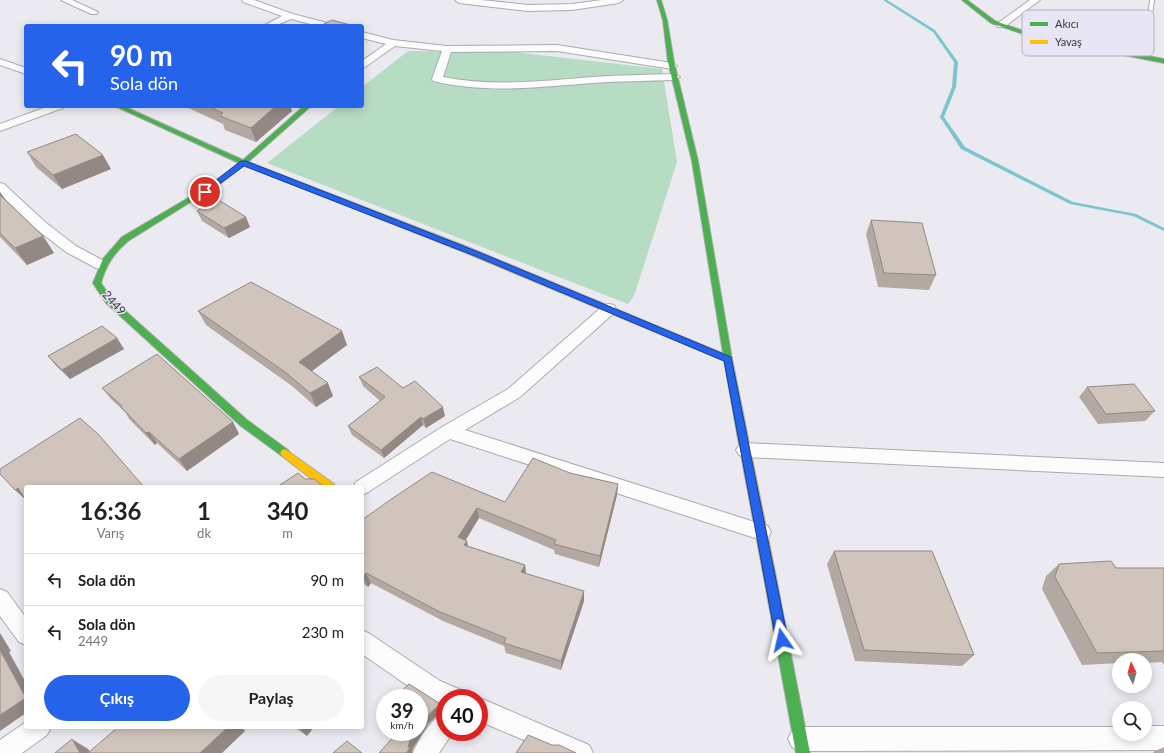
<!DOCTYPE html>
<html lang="tr">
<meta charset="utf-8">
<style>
body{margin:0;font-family:Lato,sans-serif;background:#f6f6f6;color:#222;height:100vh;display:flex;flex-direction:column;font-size:15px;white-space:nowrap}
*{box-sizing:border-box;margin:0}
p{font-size:13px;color:#767676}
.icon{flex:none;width:22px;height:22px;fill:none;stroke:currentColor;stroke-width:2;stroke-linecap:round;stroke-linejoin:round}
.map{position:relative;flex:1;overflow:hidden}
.side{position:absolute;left:24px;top:485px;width:340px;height:244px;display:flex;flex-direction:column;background:#fff;border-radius:4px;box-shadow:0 2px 10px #0003}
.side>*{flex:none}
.banner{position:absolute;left:24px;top:24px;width:340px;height:84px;border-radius:4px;box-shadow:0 2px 10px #0003;background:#2563eb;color:#fff;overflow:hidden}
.needle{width:26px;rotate:355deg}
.tools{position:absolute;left:1112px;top:653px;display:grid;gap:8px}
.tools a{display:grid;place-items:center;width:40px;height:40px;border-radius:50%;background:#fff;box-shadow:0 2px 10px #0003;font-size:20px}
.speed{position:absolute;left:376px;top:689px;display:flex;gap:8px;font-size:20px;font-weight:700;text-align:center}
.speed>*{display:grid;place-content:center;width:52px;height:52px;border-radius:50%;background:#fff;box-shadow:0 2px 10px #0003;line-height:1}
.speed small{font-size:10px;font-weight:400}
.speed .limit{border:6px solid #d22;background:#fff;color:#111}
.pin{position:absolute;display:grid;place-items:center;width:34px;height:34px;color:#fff;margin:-17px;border:2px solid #fff;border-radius:50%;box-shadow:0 1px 4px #0007}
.me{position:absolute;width:44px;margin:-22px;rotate:349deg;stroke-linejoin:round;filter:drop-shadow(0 0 3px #0008)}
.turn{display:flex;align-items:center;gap:14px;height:84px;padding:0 20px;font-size:18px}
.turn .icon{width:52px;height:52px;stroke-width:2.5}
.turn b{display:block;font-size:28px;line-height:34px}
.eta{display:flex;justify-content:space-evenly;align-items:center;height:68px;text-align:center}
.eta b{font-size:24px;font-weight:700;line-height:28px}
.cta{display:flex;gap:8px;margin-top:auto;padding:8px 20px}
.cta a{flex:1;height:46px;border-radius:24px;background:#2563eb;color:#fff;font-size:16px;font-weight:700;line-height:46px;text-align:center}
.cta a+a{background:#f6f6f6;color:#222}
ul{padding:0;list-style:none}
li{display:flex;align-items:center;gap:12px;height:52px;padding:0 20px;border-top:1px solid #e0e0e0}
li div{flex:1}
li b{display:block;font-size:15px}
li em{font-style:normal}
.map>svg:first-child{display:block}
.green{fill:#b6dcc3}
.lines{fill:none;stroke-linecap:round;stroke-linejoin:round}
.stream{fill:#79c6d0;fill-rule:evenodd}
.lane-casing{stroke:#ababb0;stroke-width:2}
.street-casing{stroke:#ababb0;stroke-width:2}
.fast-casing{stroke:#ababb0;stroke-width:2}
.slow-casing{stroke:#ababb0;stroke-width:2}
.lane{fill:#fcfcfd;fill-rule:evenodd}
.street{fill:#fcfcfd;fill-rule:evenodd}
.fast{fill:#4caf50;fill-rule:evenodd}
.slow{fill:#ffc107;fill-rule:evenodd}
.wall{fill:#b3a9a2}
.shaded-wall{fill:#928984}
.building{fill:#d0c4bc;stroke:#928984}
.route{fill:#2563eb;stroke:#184099}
.labels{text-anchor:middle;stroke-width:3;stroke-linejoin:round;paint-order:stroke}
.street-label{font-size:12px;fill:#39383e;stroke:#e8e6f4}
.key{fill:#e8e6f4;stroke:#b4b2bd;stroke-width:1}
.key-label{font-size:11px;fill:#39383e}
</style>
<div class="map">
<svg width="1164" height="753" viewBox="0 0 1164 753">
<rect width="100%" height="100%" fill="#eaeaf0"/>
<path class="green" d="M 408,51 L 513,52 L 662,69 L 677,162 L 634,296 L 628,304 L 267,163 L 339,106 L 362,106 L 362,87 Z"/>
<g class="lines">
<path class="stream" d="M 883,0 L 887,0 L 935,30 L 958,62 L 956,87 L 944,117 L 965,147 L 1073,202 L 1136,214 L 1164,228 L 1164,231 L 1133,216 L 1070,204 L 961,149 L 940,117 L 952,87 L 954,62 L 933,32 Z"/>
<g class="lane-casing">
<path id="lane" d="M 1150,0 L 1154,0 L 1150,32 L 1134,56 L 1130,56 L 1130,55 L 1146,32 Z"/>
</g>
<g class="street-casing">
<path id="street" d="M 61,0 L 72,0 L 98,12 L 97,14 L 91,14 Z
M 242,0 L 254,0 L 293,14 L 331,24 L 332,26 L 318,26 L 291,19 L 275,26 L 263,26 L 282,16 L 243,2 Z
M 455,0 L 481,0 L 528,5 L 572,4 L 602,0 L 623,0 L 619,3 L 572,10 L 528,11 L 459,3 Z
M 1030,0 L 1040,0 L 1004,27 L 998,27 L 997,25 L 998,23 Z
M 362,32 L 393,40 L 447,46 L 557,45 L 672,63 L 677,66 L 672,69 L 557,51 L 451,52 L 443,77 C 492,87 542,81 592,77 C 620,75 647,75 675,74 L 680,77 L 675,80 C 647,81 620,81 592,83 C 539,87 486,94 433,81 L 432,79 L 442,51 L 395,46 L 365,67 L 362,68 L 362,61 L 386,44 L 362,38 Z
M 0,59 L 26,68 L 26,74 L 0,65 Z
M 49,106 L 64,106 L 63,108 L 0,131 L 0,124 Z
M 0,183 L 4,184 L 45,222 L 76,246 L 106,262 L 108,265 L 106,268 L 101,269 L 96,268 L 66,252 L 35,228 L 0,194 Z
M 609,304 L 614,305 L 616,309 L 614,313 L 520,397 L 465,430 L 761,524 L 768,526 L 771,532 L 768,538 L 761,540 L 450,439 L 368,492 L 362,495 L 362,487 L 353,487 L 356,482 L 442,427 L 508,389 L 604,305 Z
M 745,443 L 1164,463 L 1164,477 L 745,457 L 739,455 L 736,450 L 739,445 Z
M 0,589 L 7,592 L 26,618 L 26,645 L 19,642 L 0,616 Z
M 362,630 L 370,634 L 440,681 L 461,690 L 464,698 L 445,698 L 445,706 L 424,697 L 362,654 Z
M 478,698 L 479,698 L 487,701 L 589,745 L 593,753 L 554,753 L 479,721 Z
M 445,713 L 445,732 L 453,732 L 439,753 L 413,753 C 419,739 431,718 445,713 Z
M 26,722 L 26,727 L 51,727 L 47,735 L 22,753 L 0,753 L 0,740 Z
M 1145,726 L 1164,726 L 1164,750 L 800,751 L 792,747 L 788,739 L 792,731 L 800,727 L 1119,727 L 1119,734 L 1145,734 Z"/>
</g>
<g class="fast-casing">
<path id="fast" d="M 657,0 L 661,0 L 667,20 L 674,62 L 698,161 L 732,359 L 747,433 L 745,436 L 739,436 L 737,433 L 724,359 L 692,161 L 668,62 L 663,20 Z
M 962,0 L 967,0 L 995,21 L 1035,35 L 1164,59 L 1164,63 L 1032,37 L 991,23 Z
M 115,106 L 123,106 L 243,160 L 304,106 L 311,106 L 248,162 L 465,246 L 466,248 L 462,250 L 459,250 L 244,165 L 221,183 L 128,241 C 114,253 106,265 101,283 L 112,299 L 247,420 L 288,450 L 290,453 L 288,456 L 285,457 L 282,456 L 241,426 L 106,303 L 93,283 L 103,259 L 122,237 L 217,181 L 239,163 Z
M 768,562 L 772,563 L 774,567 L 810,753 L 796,753 L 762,567 L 764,563 Z"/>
</g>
<g class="slow-casing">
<path id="slow" d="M 459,246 L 465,246 L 731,357 L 732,359 L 728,362 L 725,361 L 459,250 Z
M 742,429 L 745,430 L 747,433 L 774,567 L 772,571 L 768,572 L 764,571 L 762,567 L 737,433 L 739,430 Z
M 285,449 L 334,484 L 335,487 L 322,487 L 282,456 L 280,453 L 282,450 Z"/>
</g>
<use href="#lane" class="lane"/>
<use href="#street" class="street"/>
<use href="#fast" class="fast"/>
<use href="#slow" class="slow"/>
</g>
<path class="wall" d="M 184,106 L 290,106 L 292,111 L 256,142 L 225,130 L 223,124 Z
M 27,152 L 111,169 L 62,189 L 36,167 Z
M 0,192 L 6,201 L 43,236 L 54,253 L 27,265 L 0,237 Z
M 197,211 L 250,227 L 229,238 L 202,221 Z
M 871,220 L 936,275 L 929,290 L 878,287 L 866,234 Z
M 198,311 L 347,345 L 312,371 L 333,396 L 316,407 L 292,386 L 206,325 Z
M 117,338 L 124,349 L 70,379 L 56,366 L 48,356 Z
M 359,377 L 403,388 L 445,416 L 426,428 L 423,425 L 384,458 L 352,435 L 348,426 L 380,401 L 363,386 Z
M 1087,387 L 1155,411 L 1145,421 L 1098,424 L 1079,397 Z
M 102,388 L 233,422 L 239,434 L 187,471 L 157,443 L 155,445 L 129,419 L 125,412 L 111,399 Z
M 570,473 L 618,484 L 617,495 L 599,567 L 555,554 L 554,550 L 479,518 L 465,540 L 468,546 L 525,565 L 526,574 L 584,601 L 561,670 L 506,653 L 504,646 L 443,621 L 371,583 L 368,587 L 362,583 L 362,520 L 505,502 Z
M 834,551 L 974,655 L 962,666 L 855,661 L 827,564 Z
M 1059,564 L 1116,568 L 1164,568 L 1164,665 L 1162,662 L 1145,663 L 1145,660 L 1119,660 L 1119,663 L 1082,665 L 1042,589 L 1046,576 Z
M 294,727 L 314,727 L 307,736 Z
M 1164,747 L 1164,753 L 1154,753 L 1153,752 Z"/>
<path class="shaded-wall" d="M 276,106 L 290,106 L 292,111 L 256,142 L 251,128 Z
M 103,155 L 111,169 L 62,189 L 53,175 Z
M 0,192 L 9,205 L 0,197 Z
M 246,217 L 250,227 L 229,238 L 224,228 Z
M 43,236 L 54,253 L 27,265 L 15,248 Z
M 342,331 L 347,345 L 305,376 L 299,362 Z
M 117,338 L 124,349 L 70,379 L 62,370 Z
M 328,383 L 333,396 L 316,407 L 310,393 Z
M 443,407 L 445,416 L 426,428 L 423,419 Z
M 421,417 L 423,425 L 384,458 L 381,450 Z
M 233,422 L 239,434 L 187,471 L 179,459 Z
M 149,432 L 157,443 L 155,445 L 146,433 Z
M 618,484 L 617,495 L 599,567 L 600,556 Z
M 18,488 L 26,500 L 15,490 Z
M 477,508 L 479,518 L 461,548 L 458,537 Z
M 467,541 L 469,551 L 464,545 Z
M 525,565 L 526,575 L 521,572 Z
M 366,573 L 371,583 L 368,587 L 363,577 Z
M 584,591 L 584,601 L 561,670 L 561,661 Z
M 0,633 L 11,651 L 9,652 L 26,683 L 26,698 L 0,650 Z
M 26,698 L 26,713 L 0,731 L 0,715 Z
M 442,705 L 445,712 L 439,714 L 429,723 L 414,747 L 412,752 L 413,753 L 406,753 L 410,741 L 416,732 L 419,732 L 419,727 L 426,717 L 436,708 Z
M 228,727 L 242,727 L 245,731 L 222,753 L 200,753 Z
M 298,727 L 314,727 L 307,736 Z
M 72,739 L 88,749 L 91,753 L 80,753 Z"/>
<path class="building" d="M 332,20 L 354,26 L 320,26 Z
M 208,106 L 276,106 L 251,128 L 220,116 L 223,113 Z
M 76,134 L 103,155 L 53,175 L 27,152 Z
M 0,195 L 43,236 L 15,248 L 0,233 Z
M 217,199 L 246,217 L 224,228 L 197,211 Z
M 871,220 L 922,223 L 936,275 L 884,273 Z
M 251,282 L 342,331 L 299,362 L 328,383 L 310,393 L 285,372 L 198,311 Z
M 102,326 L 117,338 L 62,370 L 48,356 Z
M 157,354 L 233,422 L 179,459 L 149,432 L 146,433 L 121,407 L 122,406 L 102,388 Z
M 377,367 L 403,388 L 415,381 L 443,407 L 423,419 L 421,417 L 381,450 L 348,426 L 385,397 L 359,377 Z
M 1134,384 L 1155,411 L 1106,414 L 1087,387 Z
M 80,418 L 99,435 L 144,487 L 26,487 L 26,500 L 18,488 L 15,490 L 0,474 L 0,469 Z
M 533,458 L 570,473 L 618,484 L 600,556 L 554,544 L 556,540 L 477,508 L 458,537 L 467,541 L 464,545 L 525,565 L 521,572 L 584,591 L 561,661 L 504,643 L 506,638 L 440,612 L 366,573 L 363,577 L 362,576 L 362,520 L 390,500 L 432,472 L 505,502 Z
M 298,473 L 305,479 L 314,479 L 324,487 L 277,487 Z
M 834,551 L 932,551 L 974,655 L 864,650 Z
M 1111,561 L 1116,568 L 1164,568 L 1164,651 L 1097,653 L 1055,577 L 1059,564 Z
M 0,650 L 26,698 L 0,715 Z
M 409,684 L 442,705 L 436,708 L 426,717 L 419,727 L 419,698 L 398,698 L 396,696 Z
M 118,727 L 228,727 L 200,753 L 88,753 Z
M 398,732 L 416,732 L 410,741 L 408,747 L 410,748 L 406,753 L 379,753 Z
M 528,735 L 552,745 L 559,745 L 576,753 L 516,753 Z
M 72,739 L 80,753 L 55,753 Z
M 347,741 L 362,753 L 333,753 Z"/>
<path class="route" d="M 241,161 L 246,161 L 481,253 L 731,357 L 788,640 L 786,644 L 782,645 L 777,644 L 776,640 L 724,361 L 475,256 L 244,166 L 207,193 L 203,193 L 203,190 Z"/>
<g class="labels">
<g class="street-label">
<text transform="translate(114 303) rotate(48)" y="4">2449</text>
</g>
</g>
<rect x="1022" y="10" width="132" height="46" rx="6" class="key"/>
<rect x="1030" y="22" width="18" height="4" fill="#4caf50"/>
<rect x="1030" y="40" width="18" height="4" fill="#ffc107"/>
<g class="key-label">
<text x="1055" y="28">Akıcı</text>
<text x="1055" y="46">Yavaş</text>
</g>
</svg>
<div class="tools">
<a><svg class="needle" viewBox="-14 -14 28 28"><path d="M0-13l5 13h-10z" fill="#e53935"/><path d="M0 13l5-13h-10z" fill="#767676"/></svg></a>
<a><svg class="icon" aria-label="search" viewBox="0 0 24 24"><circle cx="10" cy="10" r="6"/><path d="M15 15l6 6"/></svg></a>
</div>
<div class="speed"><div>39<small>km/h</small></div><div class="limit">40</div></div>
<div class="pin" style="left:205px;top:192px;background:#d93025"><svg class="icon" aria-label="arrive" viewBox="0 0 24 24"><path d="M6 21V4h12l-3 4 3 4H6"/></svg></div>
<svg class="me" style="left:782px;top:640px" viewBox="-20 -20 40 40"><path d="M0-17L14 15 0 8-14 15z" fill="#2563eb" stroke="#fff" stroke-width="4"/></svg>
<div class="banner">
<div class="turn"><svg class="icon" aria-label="left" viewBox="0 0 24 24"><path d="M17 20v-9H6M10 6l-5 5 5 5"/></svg><div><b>90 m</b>Sola dön</div></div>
</div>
<section class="side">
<div class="eta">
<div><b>16:36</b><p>Varış</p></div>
<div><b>1</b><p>dk</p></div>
<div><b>340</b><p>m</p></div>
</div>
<ul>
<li><svg class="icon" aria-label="left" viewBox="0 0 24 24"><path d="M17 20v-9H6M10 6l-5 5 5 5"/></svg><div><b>Sola dön</b></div><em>90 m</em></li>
<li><svg class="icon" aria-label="left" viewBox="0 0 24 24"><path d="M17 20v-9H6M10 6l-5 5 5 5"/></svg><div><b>Sola dön</b><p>2449</p></div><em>230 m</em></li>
</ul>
<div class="cta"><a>Çıkış</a><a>Paylaş</a></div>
</section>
</div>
